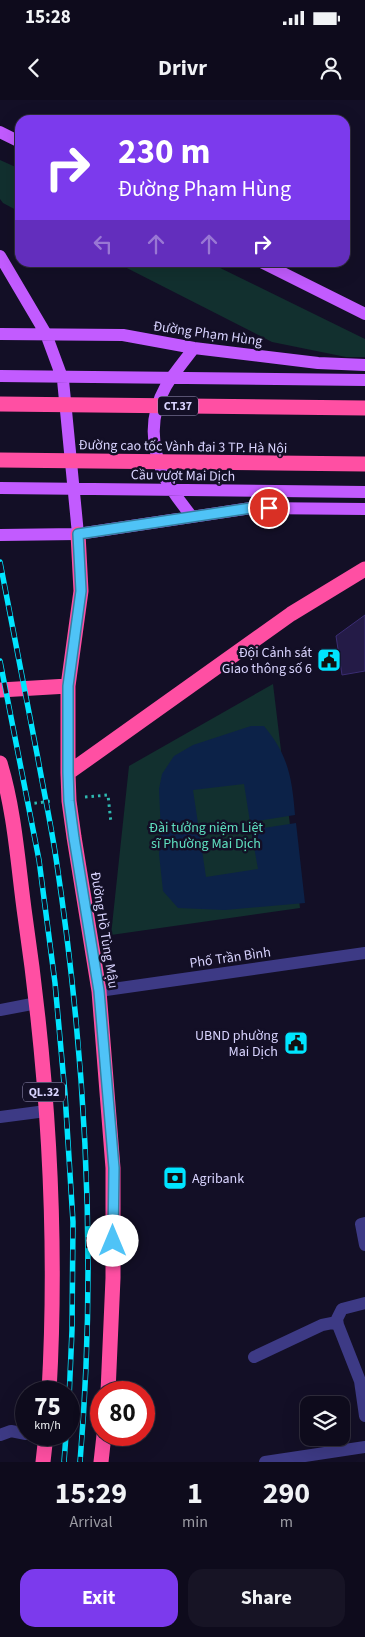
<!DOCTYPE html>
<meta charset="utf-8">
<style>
body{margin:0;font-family:"Source Sans 3",sans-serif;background:#171425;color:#f1f3f6;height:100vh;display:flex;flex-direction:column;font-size:19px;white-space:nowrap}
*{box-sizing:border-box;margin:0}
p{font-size:16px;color:#9b9ba3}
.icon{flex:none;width:28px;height:28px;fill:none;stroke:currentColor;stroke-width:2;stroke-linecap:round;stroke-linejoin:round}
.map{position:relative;height:1362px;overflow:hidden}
.sheet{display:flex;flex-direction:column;background:#0e0b1c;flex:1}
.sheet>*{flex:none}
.banner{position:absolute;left:15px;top:15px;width:335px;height:152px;border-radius:15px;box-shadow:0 5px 20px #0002,0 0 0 1px #2e2b3b;background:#7c3aed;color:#fff;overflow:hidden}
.fabs{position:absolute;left:300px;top:1296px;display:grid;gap:10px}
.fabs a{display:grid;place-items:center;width:50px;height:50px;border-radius:10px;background:#0e0b1c;box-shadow:0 5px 20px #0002,0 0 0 1px #2e2b3b;font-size:25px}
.speed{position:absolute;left:15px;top:1281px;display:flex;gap:10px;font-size:25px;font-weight:700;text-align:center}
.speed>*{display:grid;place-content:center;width:65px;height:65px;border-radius:50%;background:#0e0b1c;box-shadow:0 5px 20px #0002,0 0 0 1px #2e2b3b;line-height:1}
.speed small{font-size:12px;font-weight:400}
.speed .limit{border:8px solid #d22;background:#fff;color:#111}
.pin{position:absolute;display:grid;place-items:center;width:42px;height:42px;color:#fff;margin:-21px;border:2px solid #fff;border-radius:50%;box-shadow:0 1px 5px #0007}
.me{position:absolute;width:55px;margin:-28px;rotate:0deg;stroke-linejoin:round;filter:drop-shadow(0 0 4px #0008)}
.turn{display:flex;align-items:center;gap:18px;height:105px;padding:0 20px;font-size:22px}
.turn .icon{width:65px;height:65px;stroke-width:2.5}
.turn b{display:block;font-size:35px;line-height:42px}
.lanes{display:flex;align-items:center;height:48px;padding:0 20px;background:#0003;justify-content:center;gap:25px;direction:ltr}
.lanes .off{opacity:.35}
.eta{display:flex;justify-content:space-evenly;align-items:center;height:85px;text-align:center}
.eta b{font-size:30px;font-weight:700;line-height:35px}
.action{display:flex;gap:10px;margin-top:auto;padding:10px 20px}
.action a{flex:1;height:58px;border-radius:15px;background:#7c3aed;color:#fff;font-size:20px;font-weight:700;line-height:58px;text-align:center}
.action a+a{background:#171425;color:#f1f3f6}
.status{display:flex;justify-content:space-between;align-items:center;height:35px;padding:0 25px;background:#0e0b1c;direction:ltr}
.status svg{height:14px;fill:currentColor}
header{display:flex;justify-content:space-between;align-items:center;height:65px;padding:0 20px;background:#0e0b1c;font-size:22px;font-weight:700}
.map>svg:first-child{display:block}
.green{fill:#12302f}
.water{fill:#0c2248}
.building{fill:#241b47;stroke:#3b2d73}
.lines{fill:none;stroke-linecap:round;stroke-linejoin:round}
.path{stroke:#2fb8b0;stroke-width:3;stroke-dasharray:2.5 4;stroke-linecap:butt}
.minor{stroke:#3d3a85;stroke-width:12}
.major{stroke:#c25bff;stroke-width:12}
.highway{stroke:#ff4fa3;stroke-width:15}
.rail-casing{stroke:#00e5ff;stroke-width:5.5}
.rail{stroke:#130f26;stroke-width:4;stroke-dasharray:11;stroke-linecap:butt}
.route-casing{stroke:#337fa1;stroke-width:12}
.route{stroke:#4fc3f7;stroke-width:9}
.labels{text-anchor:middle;stroke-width:5;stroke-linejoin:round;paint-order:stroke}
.shield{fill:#130f26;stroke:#9e99be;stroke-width:1}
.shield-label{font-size:12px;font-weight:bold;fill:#d9d4ff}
.street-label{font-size:14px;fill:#d9d4ff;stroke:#130f26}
.poi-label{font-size:14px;fill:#d9d4ff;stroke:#130f26;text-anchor:end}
.park-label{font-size:14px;fill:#5fe0c0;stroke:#130f26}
</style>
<div class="status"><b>15:28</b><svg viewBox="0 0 49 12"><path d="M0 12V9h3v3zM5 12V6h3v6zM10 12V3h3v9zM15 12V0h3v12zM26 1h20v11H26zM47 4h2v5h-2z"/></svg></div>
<header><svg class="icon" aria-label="back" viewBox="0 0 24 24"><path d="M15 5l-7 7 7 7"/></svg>Drivr<svg class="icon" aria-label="person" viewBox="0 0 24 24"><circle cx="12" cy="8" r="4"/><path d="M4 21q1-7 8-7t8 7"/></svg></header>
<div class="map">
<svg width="365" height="1362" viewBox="0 0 365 1362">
<rect width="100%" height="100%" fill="#130f26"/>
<path class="green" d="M 0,60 L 20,69 L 20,112 L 3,103 L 0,99 Z
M 117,163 L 210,163 L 365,239 L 365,257 L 346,257 L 272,242 Z
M 273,584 L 300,808 L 111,835 L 129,666 Z"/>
<path class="water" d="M 251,626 L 264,626 C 288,655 292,677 295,715 L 250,722 L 244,684 L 193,690 L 206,777 L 258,769 L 251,730 L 296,723 L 305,803 L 225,810 L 178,808 L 163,791 L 159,754 L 161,734 L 159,689 L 162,674 L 174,656 L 193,645 Z"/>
<path class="building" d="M 365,515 L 365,571 L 342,575 L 336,536 Z"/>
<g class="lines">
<path class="path" d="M 85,697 L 108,695 L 111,723
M 28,704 L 52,701"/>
<path class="minor" d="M 99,891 L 365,853
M 0,910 L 37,903
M 0,1017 L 46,1011
M 365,1123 L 361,1124 L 365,1145
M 338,1225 L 337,1219 L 342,1209 L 365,1203
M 254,1257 L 322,1225 L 332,1223 L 338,1225 L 360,1281 L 365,1316
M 0,1335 L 11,1331 L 26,1334
M 265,1362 L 365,1347"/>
<path class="major" d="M 0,32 L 20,42
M 0,156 L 46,234 L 63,280 L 78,434
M 261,162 L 365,214
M 0,234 L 123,235 L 194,248 L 318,263 L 365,265
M 0,276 L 365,280
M 0,388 L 365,392
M 192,417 C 183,405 172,392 165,378 C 151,348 149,316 166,286 C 174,273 185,260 194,248
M 0,435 L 78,434 L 251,408 L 365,409"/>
<path class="highway" d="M 0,304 L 365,308
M 0,360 L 365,364
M 78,434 L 81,491 L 68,586 L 68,673 L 69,701 L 74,737 L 99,891 L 113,1068 L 113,1178 L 108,1292
M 0,590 L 68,586
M 0,663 C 15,712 18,766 25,816 C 48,974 58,1134 49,1292
M 68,673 L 291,514 L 365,469
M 43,1362 L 46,1335
M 101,1362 L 104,1335"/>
<g class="rail-casing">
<path id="rail" d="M 0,462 C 13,528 25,593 38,659 C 44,692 51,725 56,758 C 86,957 97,1160 80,1362
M 0,561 L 39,760 L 55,883 L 65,994 L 73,1122 L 72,1230 L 69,1299
M 64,1362 L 66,1335"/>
</g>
<use href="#rail" class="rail"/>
</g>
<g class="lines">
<g class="route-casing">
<path id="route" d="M 113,1141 L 114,1068 L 99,891 L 74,738 L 69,701 L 68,672 L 68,586 L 81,491 L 78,434 L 251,408 L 269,408"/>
</g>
<use href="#route" class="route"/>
</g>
<defs>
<g id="civic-square" transform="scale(1.25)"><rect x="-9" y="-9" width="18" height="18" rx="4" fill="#00e5ff" stroke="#130f26"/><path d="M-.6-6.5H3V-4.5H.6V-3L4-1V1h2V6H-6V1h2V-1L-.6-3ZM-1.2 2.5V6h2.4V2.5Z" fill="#111"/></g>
<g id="bank-square" transform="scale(1.25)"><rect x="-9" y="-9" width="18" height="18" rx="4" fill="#00e5ff" stroke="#130f26"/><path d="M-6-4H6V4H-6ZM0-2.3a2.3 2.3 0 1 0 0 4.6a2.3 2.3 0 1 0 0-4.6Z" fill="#111"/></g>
</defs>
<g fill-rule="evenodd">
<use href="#civic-square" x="329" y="560"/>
<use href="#civic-square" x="296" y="943"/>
<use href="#bank-square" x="175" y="1078"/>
</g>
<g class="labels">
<g class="shield">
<rect x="158" y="296.5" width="40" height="19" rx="4"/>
<rect x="23" y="982.5" width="42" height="19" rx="4"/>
</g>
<g class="shield-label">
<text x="178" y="310">CT.37</text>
<text x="44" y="996">QL.32</text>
</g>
<g class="street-label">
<text transform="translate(208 233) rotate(8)" y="5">Đường Phạm Hùng</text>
<text transform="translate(183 346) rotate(1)" y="5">Đường cao tốc Vành đai 3 TP. Hà Nội</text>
<text transform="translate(183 375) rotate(1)" y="5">Cầu vượt Mai Dịch</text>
<text transform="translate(105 830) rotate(81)" y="5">Đường Hồ Tùng Mậu</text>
<text transform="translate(230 857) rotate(-8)" y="5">Phố Trần Bình</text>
</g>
<g class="poi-label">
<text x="312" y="557">Đội Cảnh sát<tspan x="312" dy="16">Giao thông số 6</tspan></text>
<text x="278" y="940">UBND phường<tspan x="278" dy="16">Mai Dịch</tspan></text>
<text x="192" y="1083" text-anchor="start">Agribank</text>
</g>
<g class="park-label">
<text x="206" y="732">Đài tưởng niệm Liệt<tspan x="206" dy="16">sĩ Phường Mai Dịch</tspan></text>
</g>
</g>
</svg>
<div class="fabs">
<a><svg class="icon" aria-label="layers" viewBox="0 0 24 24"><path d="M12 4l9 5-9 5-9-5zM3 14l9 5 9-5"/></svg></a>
</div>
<div class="speed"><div>75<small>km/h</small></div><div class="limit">80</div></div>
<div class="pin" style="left:269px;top:408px;background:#d93025"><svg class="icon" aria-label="arrive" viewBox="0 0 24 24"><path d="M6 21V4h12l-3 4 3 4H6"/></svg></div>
<svg class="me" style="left:113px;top:1141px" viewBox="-20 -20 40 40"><circle r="19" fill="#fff"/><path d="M0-13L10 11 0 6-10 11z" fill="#4fc3f7"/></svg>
<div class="banner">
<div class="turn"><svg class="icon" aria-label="right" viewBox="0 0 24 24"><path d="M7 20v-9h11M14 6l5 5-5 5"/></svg><div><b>230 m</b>Đường Phạm Hùng</div></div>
<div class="lanes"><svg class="icon off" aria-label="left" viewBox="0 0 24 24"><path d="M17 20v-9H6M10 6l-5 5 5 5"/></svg><svg class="icon off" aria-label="ahead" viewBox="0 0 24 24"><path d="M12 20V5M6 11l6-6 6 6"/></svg><svg class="icon off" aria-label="ahead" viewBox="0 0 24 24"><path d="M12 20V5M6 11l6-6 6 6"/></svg><svg class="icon" aria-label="right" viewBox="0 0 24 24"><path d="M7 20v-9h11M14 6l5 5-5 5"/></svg></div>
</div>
</div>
<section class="sheet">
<div class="eta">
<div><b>15:29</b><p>Arrival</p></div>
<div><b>1</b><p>min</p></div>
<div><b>290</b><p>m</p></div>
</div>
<div class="action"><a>Exit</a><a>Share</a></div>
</section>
